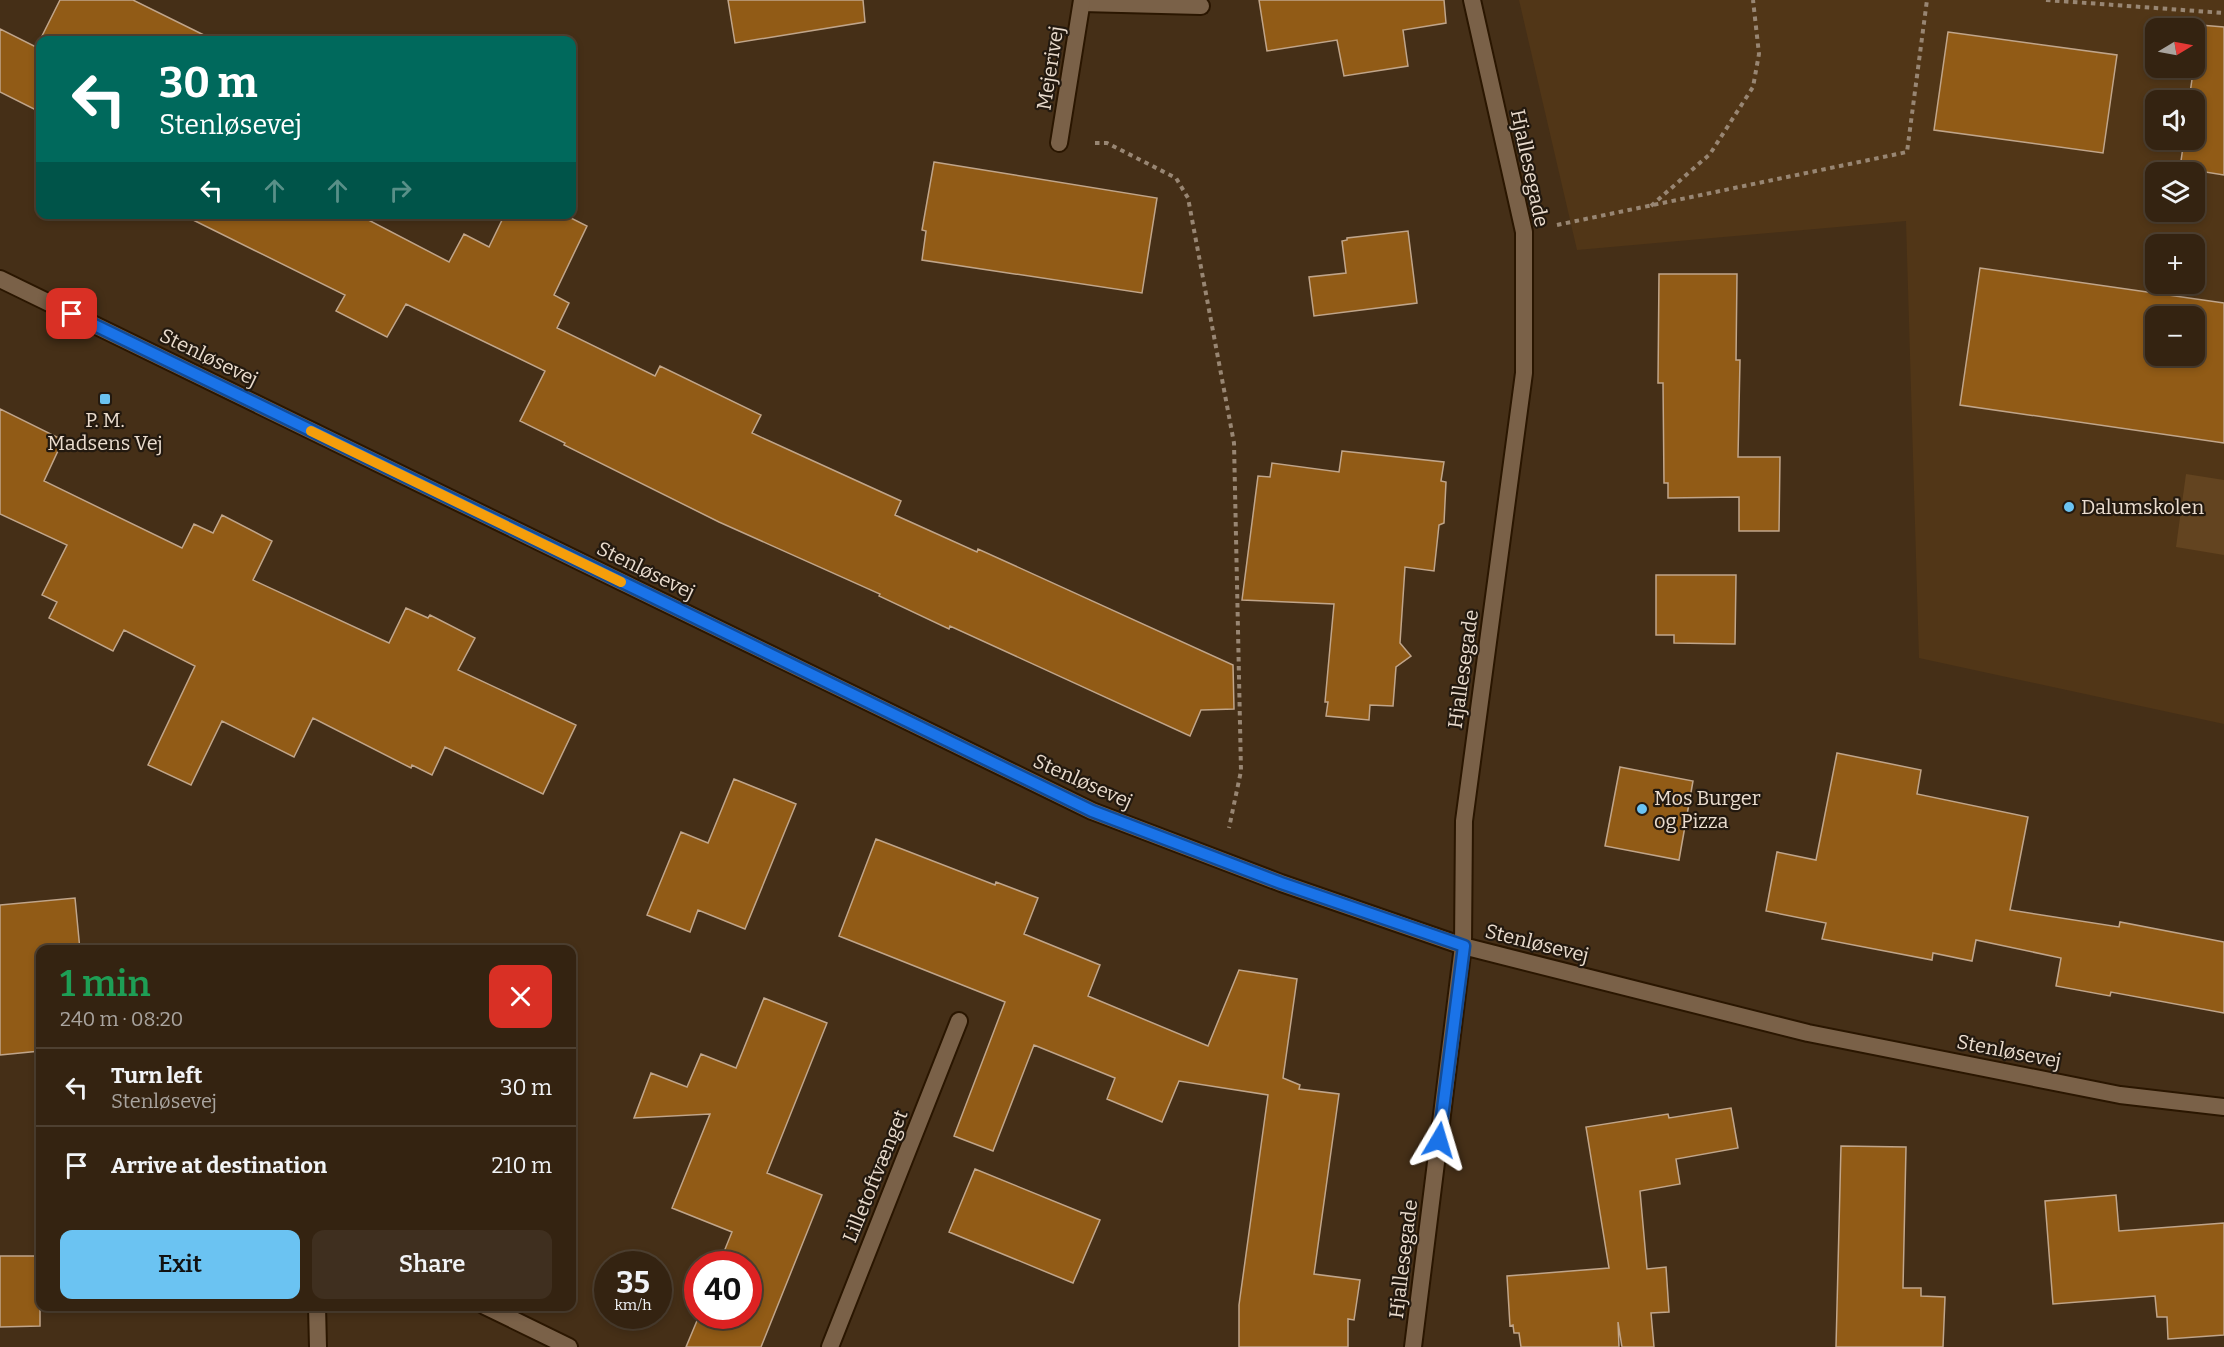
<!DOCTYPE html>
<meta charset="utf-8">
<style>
body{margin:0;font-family:Bitter,serif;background:#3f2f1f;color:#f1f3f6;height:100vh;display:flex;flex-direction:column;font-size:22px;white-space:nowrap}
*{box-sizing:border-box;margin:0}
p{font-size:20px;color:#a9a49f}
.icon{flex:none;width:33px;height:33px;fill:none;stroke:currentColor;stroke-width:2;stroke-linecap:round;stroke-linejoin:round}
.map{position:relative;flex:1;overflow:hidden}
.panel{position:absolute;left:36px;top:945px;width:540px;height:366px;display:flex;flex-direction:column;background:#342311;border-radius:12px;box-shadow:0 3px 9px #0003,0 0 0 2px #4e4031}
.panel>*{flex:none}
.guide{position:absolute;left:36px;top:36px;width:540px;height:183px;border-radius:12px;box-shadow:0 3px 9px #0003,0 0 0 2px #4e4031;background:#00695c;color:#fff;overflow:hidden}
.needle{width:39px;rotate:80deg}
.fabs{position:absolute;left:2145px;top:18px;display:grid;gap:12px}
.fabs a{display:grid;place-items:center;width:60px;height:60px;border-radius:12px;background:#342311;box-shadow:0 3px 9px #0003,0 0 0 2px #4e4031;font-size:30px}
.speed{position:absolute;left:594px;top:1251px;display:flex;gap:12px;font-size:30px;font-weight:700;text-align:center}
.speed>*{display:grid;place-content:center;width:78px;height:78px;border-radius:50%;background:#342311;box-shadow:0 3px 9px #0003,0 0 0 2px #4e4031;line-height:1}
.speed small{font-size:15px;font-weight:400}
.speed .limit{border:9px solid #d22;background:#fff;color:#111}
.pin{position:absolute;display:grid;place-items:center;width:51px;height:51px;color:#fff;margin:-26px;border-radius:12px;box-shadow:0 3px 9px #0006}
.me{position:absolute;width:66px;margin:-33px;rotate:7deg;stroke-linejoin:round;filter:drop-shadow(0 0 4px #0008)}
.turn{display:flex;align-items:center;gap:21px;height:126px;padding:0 24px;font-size:27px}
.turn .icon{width:78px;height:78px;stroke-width:2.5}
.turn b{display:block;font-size:42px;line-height:51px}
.lanes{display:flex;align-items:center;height:57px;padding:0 24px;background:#0003;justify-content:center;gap:30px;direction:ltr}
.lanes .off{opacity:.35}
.round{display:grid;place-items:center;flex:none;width:63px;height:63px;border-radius:12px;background:#3f2f1f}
.overview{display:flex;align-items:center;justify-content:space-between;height:102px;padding:0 24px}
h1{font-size:36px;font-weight:600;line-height:45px;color:#1e9e55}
.primary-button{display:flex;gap:12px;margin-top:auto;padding:12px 24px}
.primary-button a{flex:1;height:69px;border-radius:12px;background:#6bc3f2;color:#111;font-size:24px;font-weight:600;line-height:69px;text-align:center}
.primary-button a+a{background:#3f2f1f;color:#f1f3f6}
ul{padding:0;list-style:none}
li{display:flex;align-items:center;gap:18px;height:78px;padding:0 24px;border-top:2px solid #4e4031}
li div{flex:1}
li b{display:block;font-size:22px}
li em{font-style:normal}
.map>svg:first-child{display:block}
.built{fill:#513617;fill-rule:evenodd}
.green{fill:#634420}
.building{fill:#915b16;stroke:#c0a58a;stroke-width:1.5;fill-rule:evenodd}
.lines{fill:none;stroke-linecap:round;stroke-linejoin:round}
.service-casing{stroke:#2a1600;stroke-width:20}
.minor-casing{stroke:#2a1600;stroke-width:20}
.tertiary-casing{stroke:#2a1600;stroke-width:20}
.path{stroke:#988673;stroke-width:4;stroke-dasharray:4.5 4.5;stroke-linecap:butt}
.service{stroke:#7a6148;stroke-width:16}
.minor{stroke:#7a6148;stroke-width:16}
.tertiary{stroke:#7a6148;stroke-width:16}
.route-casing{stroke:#114b97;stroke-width:15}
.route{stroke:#1a73e8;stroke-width:10}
.slow{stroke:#f59e0b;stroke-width:10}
.poi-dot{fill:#6bc3f2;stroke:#23190f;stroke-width:2}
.labels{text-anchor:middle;stroke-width:4.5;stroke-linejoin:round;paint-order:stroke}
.street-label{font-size:20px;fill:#eadcce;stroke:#23190f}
.poi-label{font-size:20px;fill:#eadcce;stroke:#23190f;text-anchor:start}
</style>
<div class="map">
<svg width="2224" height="1347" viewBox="0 0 2224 1347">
<rect width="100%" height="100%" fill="#452f17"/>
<path class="built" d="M 1519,0 L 2224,0 L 2224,724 L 1919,658 L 1906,221 L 1577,250 ZM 2156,28 L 2194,28 L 2194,68 L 2156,68 ZM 2156,100 L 2194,100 L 2194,140 L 2156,140 ZM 2156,172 L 2194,172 L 2194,212 L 2156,212 ZM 2156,244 L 2194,244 L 2194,284 L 2156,284 ZM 2156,316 L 2194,316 L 2194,356 L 2156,356 Z"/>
<path class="green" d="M 2186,474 L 2224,480 L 2224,555 L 2176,547 Z"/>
<path class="building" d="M 60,0 L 133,0 L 214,40 L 40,40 Z
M 728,0 L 863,0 L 865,22 L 735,43 Z
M 1259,0 L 1444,0 L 1446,23 L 1403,30 L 1408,66 L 1344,76 L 1337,40 L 1267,51 Z
M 2200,25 L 2224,27 L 2224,175 L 2180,168 L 2184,140 L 2194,140 L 2194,100 L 2189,100 Z
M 0,29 L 40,49 L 40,112 L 0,92 Z
M 1948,32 L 2117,55 L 2103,153 L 1934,130 Z
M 934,162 L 1157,198 L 1142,293 L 922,260 L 926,231 L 922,230 Z
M 181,214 L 357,214 L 449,262 L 464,234 L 489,247 L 505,214 L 563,214 L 587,226 L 554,295 L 569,303 L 557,328 L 655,376 L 660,366 L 761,415 L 752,433 L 901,501 L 895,515 L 977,552 L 978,549 L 1233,665 L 1234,709 L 1201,710 L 1190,736 L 950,626 L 949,629 L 879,596 L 880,594 L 719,522 L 564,445 L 565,443 L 520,421 L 545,371 L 406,304 L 387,337 L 336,311 L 345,295 Z
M 1408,231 L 1417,303 L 1314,316 L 1309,277 L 1346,273 L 1342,241 L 1347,240 L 1347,238 Z
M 1980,268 L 2224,303 L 2224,443 L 1960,405 ZM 2156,316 L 2194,316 L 2194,356 L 2156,356 Z
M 1659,274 L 1737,274 L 1736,360 L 1740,360 L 1738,457 L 1780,457 L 1779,531 L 1739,531 L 1739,497 L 1668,498 L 1668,483 L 1664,483 L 1663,383 L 1658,383 Z
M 0,409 L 63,440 L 44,481 L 182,548 L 194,524 L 213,533 L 222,515 L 272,541 L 253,580 L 389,643 L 406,608 L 428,618 L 430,615 L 475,638 L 458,670 L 576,725 L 543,794 L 445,747 L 432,775 L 412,765 L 411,768 L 313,718 L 294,757 L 222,721 L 191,785 L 148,765 L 195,666 L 124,630 L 113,651 L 49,618 L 57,602 L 42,595 L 67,545 L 0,514 Z
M 1342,451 L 1444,462 L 1441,481 L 1446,482 L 1444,523 L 1439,525 L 1434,571 L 1405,567 L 1400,643 L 1411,656 L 1396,667 L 1393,706 L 1370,705 L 1369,720 L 1326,716 L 1328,702 L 1325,702 L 1334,604 L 1242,600 L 1258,476 L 1270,477 L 1272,463 L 1339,472 Z
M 1656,575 L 1736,575 L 1735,644 L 1674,643 L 1674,635 L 1656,635 Z
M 1837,753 L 1921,770 L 1917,794 L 2028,817 L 2010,910 L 2119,927 L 2120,922 L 2224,942 L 2224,1013 L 2111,992 L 2110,996 L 2056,986 L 2061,958 L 1976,940 L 1972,961 L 1933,953 L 1932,960 L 1822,939 L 1826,923 L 1766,911 L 1777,852 L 1816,860 Z
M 1620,767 L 1693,781 L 1679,860 L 1605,846 Z
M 734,779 L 796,804 L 745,929 L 698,910 L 690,932 L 647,915 L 681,832 L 708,843 Z
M 876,839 L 995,885 L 996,882 L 1038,898 L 1024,934 L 1100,965 L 1088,996 L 1208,1046 L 1239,970 L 1297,979 L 1283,1078 L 1300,1085 L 1299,1089 L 1339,1094 L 1314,1274 L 1360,1280 L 1354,1320 L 1348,1319 L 1348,1347 L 1239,1347 L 1239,1305 L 1268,1095 L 1179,1081 L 1162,1122 L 1107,1099 L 1115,1078 L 1034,1045 L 993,1151 L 954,1136 L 1005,1002 L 839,936 Z
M 75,898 L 80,950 L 40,950 L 40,1051 L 0,1055 L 0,905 Z
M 764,998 L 827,1023 L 767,1173 L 822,1195 L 761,1347 L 686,1347 L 699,1316 L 748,1316 L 748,1264 L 719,1264 L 732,1232 L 672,1208 L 710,1114 L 634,1118 L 651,1073 L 687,1087 L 701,1054 L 736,1068 Z
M 1731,1108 L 1738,1148 L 1676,1159 L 1680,1184 L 1640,1191 L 1647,1269 L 1666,1267 L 1669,1312 L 1651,1313 L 1654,1347 L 1622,1347 L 1618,1322 L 1619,1347 L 1521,1347 L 1519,1333 L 1514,1333 L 1513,1325 L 1510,1326 L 1507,1276 L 1609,1268 L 1586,1127 L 1668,1114 L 1669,1118 Z
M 1841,1146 L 1906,1147 L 1903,1288 L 1921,1288 L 1921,1296 L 1945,1297 L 1943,1347 L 1836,1347 Z
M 975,1169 L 1100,1220 L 1073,1283 L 949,1232 Z
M 2116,1195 L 2119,1231 L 2224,1223 L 2224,1335 L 2168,1339 L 2167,1317 L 2157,1317 L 2155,1296 L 2053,1304 L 2045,1201 Z
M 0,1256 L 40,1256 L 40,1326 L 0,1327 Z"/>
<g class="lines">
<g class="service-casing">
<path id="service" d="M 1082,3 L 1201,6"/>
</g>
<g class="minor-casing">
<path id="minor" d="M 1059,143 L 1082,0
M 317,1306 L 318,1347
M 485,1306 L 569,1347
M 830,1347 L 959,1021"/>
</g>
<g class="tertiary-casing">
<path id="tertiary" d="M 0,279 L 1092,811 L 1281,883 L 1463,946 L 1808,1033 L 2120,1095 L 2224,1107
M 1413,1347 L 1463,946 L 1464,821 L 1524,373 L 1524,232 L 1472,0"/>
</g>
<path class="path" d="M 2046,0 L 2224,13
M 1095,143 L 1107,143 L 1176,178 L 1188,198 L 1234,443 L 1241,771 L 1229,828
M 1651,206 L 1710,154 L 1753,87 L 1759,54 L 1753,0
M 1557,225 L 1907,152 L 1927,0"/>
<use href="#service" class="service"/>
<use href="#minor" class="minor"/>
<use href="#tertiary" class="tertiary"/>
</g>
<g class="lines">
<g class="route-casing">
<path id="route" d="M 72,314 L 1092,811 L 1281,883 L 1464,946 L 1439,1140"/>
</g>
<use href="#route" class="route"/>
<path class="slow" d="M 311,431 L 621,582"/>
</g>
<g class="poi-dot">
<rect x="99" y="393" width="12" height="12" rx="3"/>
<circle cx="2069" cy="507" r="6"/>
<circle cx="1642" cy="809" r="6"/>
</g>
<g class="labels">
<g class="street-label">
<text transform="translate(1050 68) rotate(-81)" y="7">Mejerivej</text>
<text transform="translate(1530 168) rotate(78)" y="7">Hjallesegade</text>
<text transform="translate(209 357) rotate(26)" y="7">Stenløsevej</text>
<text transform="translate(646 570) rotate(26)" y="7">Stenløsevej</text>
<text transform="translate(1463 669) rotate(-82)" y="7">Hjallesegade</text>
<text transform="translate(1083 781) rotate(24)" y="7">Stenløsevej</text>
<text transform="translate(1537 943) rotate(14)" y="7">Stenløsevej</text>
<text transform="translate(2009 1051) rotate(11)" y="7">Stenløsevej</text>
<text transform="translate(875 1176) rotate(-68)" y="7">Lilletoftvænget</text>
<text transform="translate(1403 1259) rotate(-83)" y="7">Hjallesegade</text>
</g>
<g class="poi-label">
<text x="105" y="427" text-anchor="middle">P. M.<tspan x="105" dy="23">Madsens Vej</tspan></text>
<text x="2081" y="514">Dalumskolen</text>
<text x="1654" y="805">Mos Burger<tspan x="1654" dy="23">og Pizza</tspan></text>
</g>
</g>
</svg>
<div class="fabs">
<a><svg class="needle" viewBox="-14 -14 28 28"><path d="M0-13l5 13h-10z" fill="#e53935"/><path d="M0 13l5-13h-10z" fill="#a9a49f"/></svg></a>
<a><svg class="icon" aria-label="sound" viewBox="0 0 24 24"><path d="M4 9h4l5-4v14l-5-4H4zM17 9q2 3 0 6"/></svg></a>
<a><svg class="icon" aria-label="layers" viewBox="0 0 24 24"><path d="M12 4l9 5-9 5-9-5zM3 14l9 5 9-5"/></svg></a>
<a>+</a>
<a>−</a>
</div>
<div class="speed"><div>35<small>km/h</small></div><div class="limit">40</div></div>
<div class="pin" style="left:72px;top:314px;background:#d93025"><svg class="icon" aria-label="arrive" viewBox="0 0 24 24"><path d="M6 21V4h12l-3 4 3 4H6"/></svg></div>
<svg class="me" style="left:1439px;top:1140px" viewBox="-20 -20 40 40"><path d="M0-17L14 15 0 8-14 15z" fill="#1a73e8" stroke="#fff" stroke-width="4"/></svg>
<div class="guide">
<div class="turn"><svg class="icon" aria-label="left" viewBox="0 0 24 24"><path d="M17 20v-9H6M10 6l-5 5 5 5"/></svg><div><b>30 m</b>Stenløsevej</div></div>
<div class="lanes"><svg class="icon" aria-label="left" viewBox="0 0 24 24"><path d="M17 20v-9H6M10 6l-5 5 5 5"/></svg><svg class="icon off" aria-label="ahead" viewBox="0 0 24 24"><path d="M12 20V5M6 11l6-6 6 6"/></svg><svg class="icon off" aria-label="ahead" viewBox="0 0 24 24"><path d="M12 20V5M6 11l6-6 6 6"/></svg><svg class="icon off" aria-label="right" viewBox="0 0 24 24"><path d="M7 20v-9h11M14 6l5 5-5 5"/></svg></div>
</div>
<section class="panel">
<div class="overview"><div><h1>1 min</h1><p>240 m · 08:20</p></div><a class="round" style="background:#d93025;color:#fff"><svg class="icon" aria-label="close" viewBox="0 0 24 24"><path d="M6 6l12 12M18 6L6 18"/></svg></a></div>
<ul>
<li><svg class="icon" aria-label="left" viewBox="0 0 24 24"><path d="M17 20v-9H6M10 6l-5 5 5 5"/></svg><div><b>Turn left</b><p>Stenløsevej</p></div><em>30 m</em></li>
<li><svg class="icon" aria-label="arrive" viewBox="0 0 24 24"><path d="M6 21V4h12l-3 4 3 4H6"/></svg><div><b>Arrive at destination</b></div><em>210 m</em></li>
</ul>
<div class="primary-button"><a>Exit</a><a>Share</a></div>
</section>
</div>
